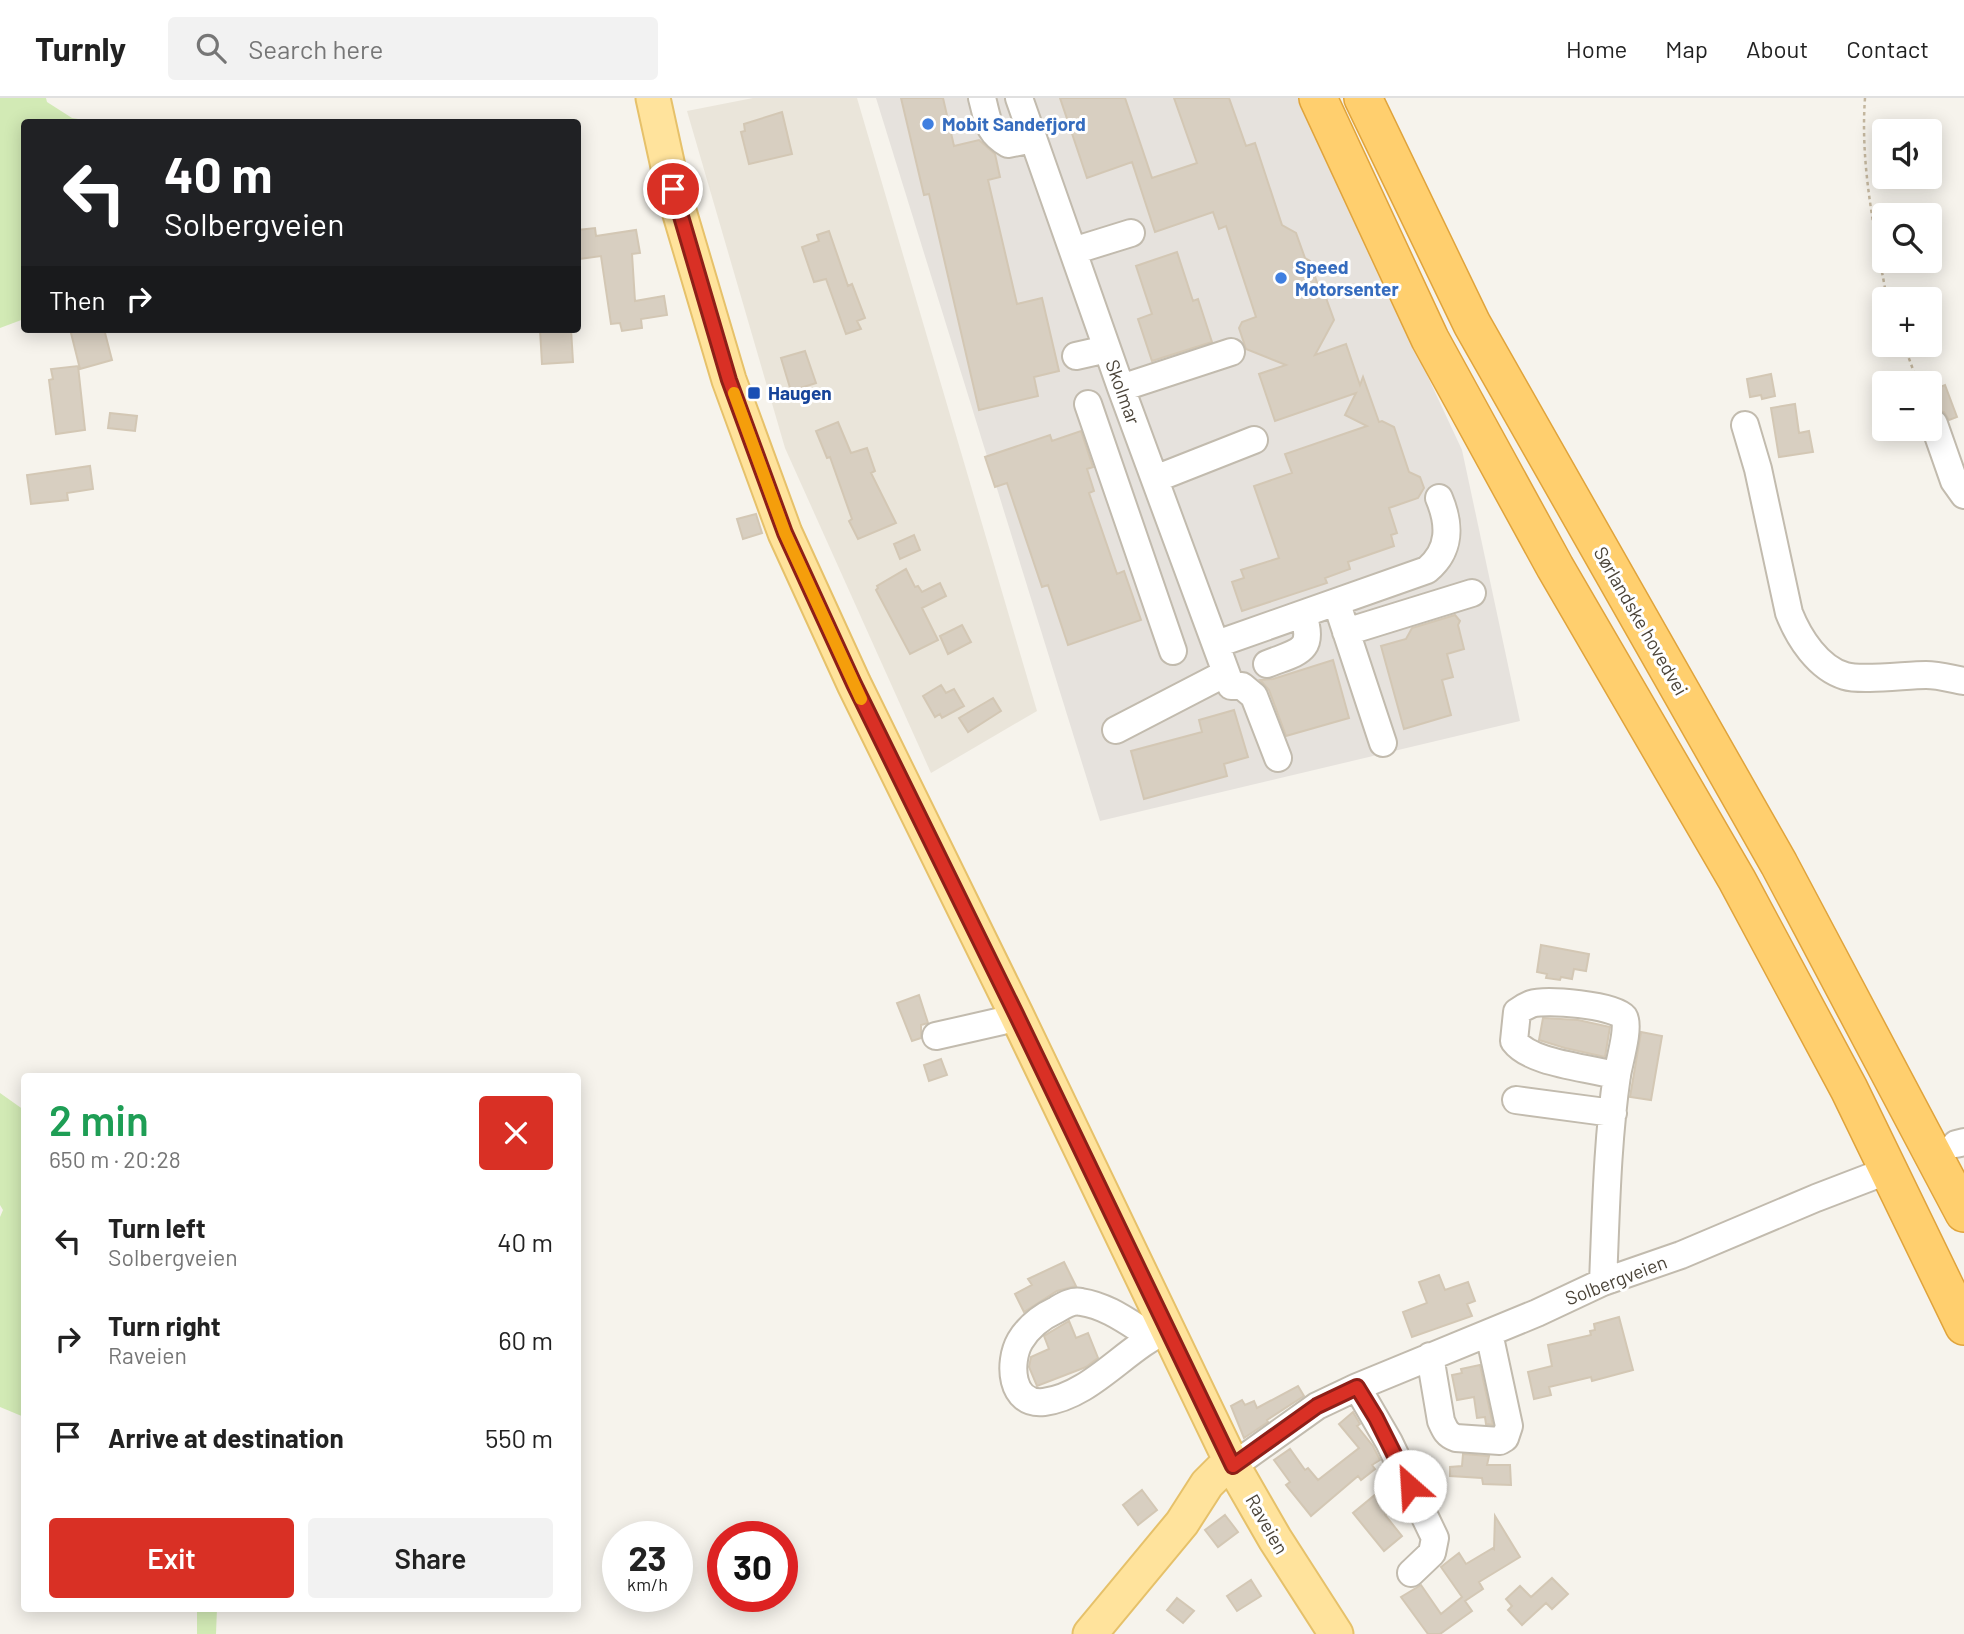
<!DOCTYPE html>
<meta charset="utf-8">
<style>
body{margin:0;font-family:Barlow,sans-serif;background:#f2f2f2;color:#222;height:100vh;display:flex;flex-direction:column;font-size:26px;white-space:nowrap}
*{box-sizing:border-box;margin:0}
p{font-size:23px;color:#767676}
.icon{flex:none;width:38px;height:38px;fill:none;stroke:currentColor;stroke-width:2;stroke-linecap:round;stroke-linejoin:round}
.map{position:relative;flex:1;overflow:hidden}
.side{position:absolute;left:21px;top:975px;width:560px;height:539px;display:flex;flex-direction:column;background:#fff;border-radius:7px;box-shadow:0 4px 18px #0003}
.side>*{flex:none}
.banner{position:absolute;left:21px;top:21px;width:560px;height:214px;border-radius:7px;box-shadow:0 4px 18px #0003;background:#202124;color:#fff;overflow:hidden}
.tools{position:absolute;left:1872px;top:21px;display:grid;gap:14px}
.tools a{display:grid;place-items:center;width:70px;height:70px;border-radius:7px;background:#fff;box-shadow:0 4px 18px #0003;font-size:35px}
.speed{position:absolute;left:602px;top:1423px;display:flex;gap:14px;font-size:35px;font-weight:700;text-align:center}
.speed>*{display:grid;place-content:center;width:91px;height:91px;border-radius:50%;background:#fff;box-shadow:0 4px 18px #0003;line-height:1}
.speed small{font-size:18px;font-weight:400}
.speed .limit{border:10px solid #d22;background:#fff;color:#111}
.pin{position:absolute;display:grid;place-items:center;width:60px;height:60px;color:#fff;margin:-30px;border:4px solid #fff;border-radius:50%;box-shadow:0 2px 7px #0007}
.me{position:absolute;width:77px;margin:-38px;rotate:334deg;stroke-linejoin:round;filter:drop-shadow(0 0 5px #0008)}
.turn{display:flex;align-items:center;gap:24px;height:147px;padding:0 28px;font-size:32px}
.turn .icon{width:91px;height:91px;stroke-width:2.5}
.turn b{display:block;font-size:49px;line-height:60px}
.then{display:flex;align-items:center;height:66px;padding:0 28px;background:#0003;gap:14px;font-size:26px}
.round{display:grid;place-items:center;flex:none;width:74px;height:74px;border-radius:7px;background:#f2f2f2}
.overview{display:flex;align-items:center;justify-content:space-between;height:119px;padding:0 28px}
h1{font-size:42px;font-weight:600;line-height:52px;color:#1e9e55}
.primary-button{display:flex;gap:14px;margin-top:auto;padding:14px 28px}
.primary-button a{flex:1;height:80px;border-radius:7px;background:#d93025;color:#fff;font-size:28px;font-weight:600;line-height:80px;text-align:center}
.primary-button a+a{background:#f2f2f2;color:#222}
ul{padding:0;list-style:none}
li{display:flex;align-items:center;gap:21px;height:98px;padding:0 28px}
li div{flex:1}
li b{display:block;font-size:26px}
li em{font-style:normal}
header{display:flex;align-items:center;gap:42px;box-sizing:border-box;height:98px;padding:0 35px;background:#fff;border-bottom:2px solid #e0e0e0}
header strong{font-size:33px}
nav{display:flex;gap:38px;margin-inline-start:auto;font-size:24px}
.search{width:490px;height:63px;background:#f2f2f2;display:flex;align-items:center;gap:18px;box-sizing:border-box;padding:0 24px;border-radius:7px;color:#767676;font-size:26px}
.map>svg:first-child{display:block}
.residential{fill:#eae5da}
.industrial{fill:#e6e2dd}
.green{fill:#d2eab5}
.building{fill:#d8cfc1;stroke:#d3c7b4;stroke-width:2}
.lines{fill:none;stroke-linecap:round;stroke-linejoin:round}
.minor-casing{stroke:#c2bbae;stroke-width:30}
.major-casing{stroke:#e6c16a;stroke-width:37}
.highway-casing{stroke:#e0a43c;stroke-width:40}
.path{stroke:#c4b79f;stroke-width:2.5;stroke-dasharray:3.5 3.5;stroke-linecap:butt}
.minor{stroke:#fff;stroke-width:26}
.major{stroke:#ffe39c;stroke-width:33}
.highway{stroke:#ffcf6e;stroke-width:37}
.route-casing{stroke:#8d1f18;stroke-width:18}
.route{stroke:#d93025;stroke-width:12}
.slow{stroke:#f59e0b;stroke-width:12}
.shop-dot{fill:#3f7fe0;stroke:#fff;stroke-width:2.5}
.transit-dot{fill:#1a4fb4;stroke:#fff;stroke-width:2.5}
.labels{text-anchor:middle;stroke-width:6;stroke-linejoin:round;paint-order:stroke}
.shop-label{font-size:19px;font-weight:bold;fill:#366cbe;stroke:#fff;text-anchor:start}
.street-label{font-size:19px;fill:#4b4439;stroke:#fff}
.transit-label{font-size:19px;font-weight:bold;fill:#164399;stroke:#fff;text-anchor:start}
</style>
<header>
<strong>Turnly</strong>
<div class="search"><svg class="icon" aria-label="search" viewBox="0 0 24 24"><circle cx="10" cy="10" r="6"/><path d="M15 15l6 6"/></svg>Search here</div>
<nav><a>Home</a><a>Map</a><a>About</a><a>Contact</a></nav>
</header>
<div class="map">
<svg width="1964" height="1536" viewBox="0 0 1964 1536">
<rect width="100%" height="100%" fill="#f6f3ec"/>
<path class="residential" d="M 753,0 L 857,0 L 1037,613 L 931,675 L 785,350 L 687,13 Z"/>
<path class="industrial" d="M 876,0 L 1298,0 L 1462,352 L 1520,623 L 1100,723 Z"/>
<path class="green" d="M 0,0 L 46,0 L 47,4 L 72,20 L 96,24 L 24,24 L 24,221 L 0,230 Z
M 0,995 L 24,1012 L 24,1319 L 0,1309 L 0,1119 L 3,1112 L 0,1107 Z
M 197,1510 L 217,1510 L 216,1536 L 197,1536 Z"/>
<path class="building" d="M 901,0 L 943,0 L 954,48 L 979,42 L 995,56 L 1000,79 L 988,82 L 1017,206 L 1042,200 L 1059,273 L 1034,279 L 1038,298 L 979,312 L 929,96 L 924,97 Z
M 1060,0 L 1125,0 L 1152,80 L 1197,65 L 1174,0 L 1229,0 L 1246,48 L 1255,45 L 1282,127 L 1296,135 L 1305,160 L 1310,163 L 1321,197 L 1326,200 L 1334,222 L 1315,257 L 1346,246 L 1360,287 L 1363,279 L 1379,324 L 1382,323 L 1394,329 L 1409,374 L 1420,379 L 1424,390 L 1418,400 L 1389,410 L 1397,435 L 1391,437 L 1394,448 L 1348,464 L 1350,471 L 1325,480 L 1327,485 L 1242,513 L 1232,484 L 1244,480 L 1241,472 L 1279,460 L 1254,388 L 1292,375 L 1285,356 L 1367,328 L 1345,317 L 1356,295 L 1275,323 L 1259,276 L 1286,267 L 1246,251 L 1239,230 L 1242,224 L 1256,219 L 1226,128 L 1219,131 L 1213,114 L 1155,134 L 1132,64 L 1087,80 Z
M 782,14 L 792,56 L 749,66 L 741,34 L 745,33 L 744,26 Z
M 595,130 L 596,138 L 636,132 L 640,155 L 632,156 L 635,203 L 664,198 L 667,217 L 641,221 L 642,230 L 622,233 L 620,225 L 611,226 L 601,158 L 579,161 L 578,132 Z
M 829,133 L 848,188 L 852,186 L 865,220 L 857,223 L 861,231 L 846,236 L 826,181 L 814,184 L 802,149 L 819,143 L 817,137 Z
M 1177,154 L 1193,203 L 1198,201 L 1212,244 L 1152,263 L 1138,221 L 1152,216 L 1136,168 Z
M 70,231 L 104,231 L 112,262 L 80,271 Z
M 540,231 L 571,231 L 573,264 L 542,266 Z
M 805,253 L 816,285 L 791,293 L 781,260 Z
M 78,268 L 85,332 L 56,336 L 49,282 L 53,281 L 51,271 Z
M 1771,276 L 1775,298 L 1762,301 L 1761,297 L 1750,299 L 1747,281 Z
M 1945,287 L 1957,319 L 1949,322 L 1944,314 L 1933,311 L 1930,303 L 1930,293 Z
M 1795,306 L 1799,335 L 1809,333 L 1813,354 L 1779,359 L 1771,310 Z
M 110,315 L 137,318 L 135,333 L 108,330 Z
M 838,324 L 851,355 L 867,350 L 875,373 L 871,375 L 896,425 L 858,441 L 849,423 L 852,421 L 830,359 L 827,360 L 816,333 Z
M 1081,333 L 1093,369 L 1087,371 L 1094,393 L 1089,395 L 1117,476 L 1124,473 L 1141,522 L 1068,547 L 1048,487 L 1042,489 L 1007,385 L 995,389 L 985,359 L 1050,337 L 1052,343 Z
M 90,368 L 93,391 L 67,395 L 68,402 L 31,406 L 27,377 Z
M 756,416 L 762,435 L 743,441 L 737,421 Z
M 914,437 L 920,452 L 900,461 L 894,446 Z
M 906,471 L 915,489 L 918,488 L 922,494 L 940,485 L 946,498 L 922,510 L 938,542 L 910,556 L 876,492 L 878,490 L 877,488 Z
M 1455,517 L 1460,523 L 1458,527 L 1464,551 L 1447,556 L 1453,579 L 1442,582 L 1451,617 L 1404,631 L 1381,548 L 1406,541 L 1412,530 Z
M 962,527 L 971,544 L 948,556 L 940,538 Z
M 1333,562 L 1349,620 L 1286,638 L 1269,592 L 1260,582 L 1273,581 Z
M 941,587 L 946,595 L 954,591 L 964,608 L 942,620 L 940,616 L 935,619 L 923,598 Z
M 993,600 L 1001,613 L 968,634 L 959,620 Z
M 1234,612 L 1248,659 L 1224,666 L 1227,678 L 1144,701 L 1131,653 L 1202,634 L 1199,622 Z
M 1541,847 L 1589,856 L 1586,873 L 1574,871 L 1572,881 L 1561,879 L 1560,882 L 1546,880 L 1547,876 L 1537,874 Z
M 919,897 L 928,925 L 921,927 L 921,940 L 912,943 L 897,905 Z
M 1543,920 L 1578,922 L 1610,929 L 1605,959 L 1565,950 L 1539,942 Z
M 1641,934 L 1662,938 L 1651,1002 L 1630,999 Z
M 941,961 L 947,977 L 929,983 L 924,967 Z
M 1064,1164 L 1076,1188 L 1057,1193 L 1024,1214 L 1015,1196 L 1032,1187 L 1028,1181 Z
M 1439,1177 L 1445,1192 L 1468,1184 L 1475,1203 L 1467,1206 L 1472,1218 L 1412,1239 L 1403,1214 L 1427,1205 L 1419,1184 Z
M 1619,1219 L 1633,1272 L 1592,1283 L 1591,1279 L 1549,1289 L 1551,1297 L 1534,1301 L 1528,1274 L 1552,1268 L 1548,1247 L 1591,1237 L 1590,1233 L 1595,1232 L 1594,1226 Z
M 1069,1223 L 1076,1240 L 1088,1235 L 1098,1260 L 1086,1269 L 1037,1288 L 1029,1269 L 1031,1259 L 1049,1251 L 1044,1238 Z
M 1480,1267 L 1493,1327 L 1486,1326 L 1485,1319 L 1477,1320 L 1474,1299 L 1457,1302 L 1452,1277 L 1462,1275 L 1461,1271 Z
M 1298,1288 L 1304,1298 L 1267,1322 L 1268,1324 L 1244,1340 L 1231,1308 L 1242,1302 L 1245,1307 L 1254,1303 L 1257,1310 Z
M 1353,1314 L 1360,1326 L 1357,1328 L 1373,1348 L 1380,1362 L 1372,1367 L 1375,1371 L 1361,1382 L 1358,1378 L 1311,1418 L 1286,1387 L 1290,1384 L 1274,1362 L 1290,1351 L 1305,1372 L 1308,1370 L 1318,1382 L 1359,1350 L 1339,1326 Z
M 1463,1356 L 1489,1358 L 1487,1367 L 1510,1367 L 1511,1387 L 1483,1386 L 1482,1380 L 1450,1378 L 1450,1369 L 1462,1368 Z
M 1142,1392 L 1157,1412 L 1138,1427 L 1123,1407 Z
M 1376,1396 L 1390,1413 L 1385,1417 L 1402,1438 L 1384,1453 L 1353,1415 Z
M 1225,1417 L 1238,1434 L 1218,1449 L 1205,1432 Z
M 1495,1418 L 1520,1459 L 1479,1484 L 1483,1491 L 1465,1503 L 1472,1513 L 1440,1536 L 1428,1536 L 1401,1499 L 1421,1487 L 1441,1516 L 1462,1499 L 1441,1469 L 1459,1455 L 1466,1466 L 1493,1450 L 1494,1451 Z
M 1552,1480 L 1568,1496 L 1552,1511 L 1546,1505 L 1522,1527 L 1508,1512 L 1512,1508 L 1506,1501 L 1520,1488 L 1531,1499 Z
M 1251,1482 L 1261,1498 L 1237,1513 L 1227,1498 Z
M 1177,1500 L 1194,1513 L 1183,1525 L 1167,1512 Z"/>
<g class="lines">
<g class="minor-casing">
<path id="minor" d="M 982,0 C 988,22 987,34 1008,46 L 1033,41
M 1019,0 L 1121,290 L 1231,588 L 1242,588 L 1254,598 L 1278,660
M 1073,153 L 1131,135
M 1076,258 L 1107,251
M 1121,290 L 1231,254
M 1088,306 L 1173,553
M 1934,326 L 1954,383 L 1964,397
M 1745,327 L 1758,371 L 1789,515 C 1799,540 1818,570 1845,578 C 1861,583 1907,577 1926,577 C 1939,577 1952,581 1964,583
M 1155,381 L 1254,342
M 1337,506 L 1383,645
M 1346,534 L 1472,495
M 1217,546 L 1427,472 C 1451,452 1450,426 1439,400
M 1267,566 C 1297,554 1316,554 1303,517
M 1116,632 L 1226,575
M 936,938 L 1002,923 L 1016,916
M 1516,1002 L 1613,1015
M 1956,1046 L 1964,1044
M 1603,1184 C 1606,1115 1607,1045 1617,977 C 1619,965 1630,928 1624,919 C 1614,907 1546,901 1531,906 C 1526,908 1521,911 1517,914 L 1514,943 C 1531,966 1588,969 1617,978
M 1152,1239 C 1129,1225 1108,1208 1081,1204 C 1072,1202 1063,1208 1056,1212 C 1041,1219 1029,1228 1020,1243 C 1008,1264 1010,1308 1044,1304 C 1091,1298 1125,1250 1168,1231
M 1430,1258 L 1441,1323 C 1445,1332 1447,1337 1456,1340 L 1500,1343 L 1505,1340 L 1509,1328 L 1489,1235
M 1357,1289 L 1389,1344 L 1435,1440 L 1432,1455 L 1411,1475
M 1233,1368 L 1317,1308 L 1357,1289 L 1537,1215 L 1603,1184 L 1681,1157 L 1816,1100 L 1876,1077"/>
</g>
<g class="major-casing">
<path id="major" d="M 653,0 L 674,96 L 729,282 L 785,435 L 854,586 L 1016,916 L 1233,1368 L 1275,1441 L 1336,1536
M 1090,1536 L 1182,1425 L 1207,1386 L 1221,1372 L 1233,1368"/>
</g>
<g class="highway-casing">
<path id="highway" d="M 1318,0 L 1430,241 L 1555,469 L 1737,782 L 1849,991 L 1964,1228
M 1363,0 L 1472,226 L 1779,766 L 1964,1115"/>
</g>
<path class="path" d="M 1865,0 C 1860,68 1875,135 1887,201
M 1904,247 L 1918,285"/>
<use href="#minor" class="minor"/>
<use href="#major" class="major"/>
<use href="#highway" class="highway"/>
</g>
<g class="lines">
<g class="route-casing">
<path id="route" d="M 673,91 L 729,282 L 785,435 L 854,586 L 1016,916 L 1233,1368 L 1317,1308 L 1357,1289 L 1376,1320 L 1410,1388"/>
</g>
<use href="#route" class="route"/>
<path class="slow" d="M 734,295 L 785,435 L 861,601"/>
</g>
<g class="shop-dot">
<circle cx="928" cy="26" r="7"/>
<circle cx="1281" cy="180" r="7"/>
</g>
<rect class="transit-dot" x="747" y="288" width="14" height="14" rx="3.5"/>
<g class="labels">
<g class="shop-label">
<text x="942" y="33">Mobit Sandefjord</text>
<text x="1295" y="176">Speed<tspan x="1295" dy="22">Motorsenter</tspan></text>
</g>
<g class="street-label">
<text transform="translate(1123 294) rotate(70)" y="7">Skolmar</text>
<text transform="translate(1641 523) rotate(60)" y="7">Sørlandske hovedvei</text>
<text transform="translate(1616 1182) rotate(-21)" y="7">Solbergveien</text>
<text transform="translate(1267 1426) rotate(60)" y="7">Raveien</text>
</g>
<g class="transit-label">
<text x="768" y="302">Haugen</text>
</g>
</g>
</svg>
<div class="tools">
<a><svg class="icon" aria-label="sound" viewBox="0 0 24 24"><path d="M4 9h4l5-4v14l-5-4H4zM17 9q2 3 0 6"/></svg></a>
<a><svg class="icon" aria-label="search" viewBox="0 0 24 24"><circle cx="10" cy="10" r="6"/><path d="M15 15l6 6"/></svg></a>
<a>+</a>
<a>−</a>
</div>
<div class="speed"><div>23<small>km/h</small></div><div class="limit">30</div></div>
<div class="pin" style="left:673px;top:91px;background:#d93025"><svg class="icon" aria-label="arrive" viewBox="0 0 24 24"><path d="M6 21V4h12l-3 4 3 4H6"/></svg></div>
<svg class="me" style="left:1410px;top:1388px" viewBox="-20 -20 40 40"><circle r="19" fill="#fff"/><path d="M0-13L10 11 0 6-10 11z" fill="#d93025"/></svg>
<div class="banner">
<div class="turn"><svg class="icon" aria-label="left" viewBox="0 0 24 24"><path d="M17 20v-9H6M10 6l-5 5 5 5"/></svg><div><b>40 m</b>Solbergveien</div></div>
<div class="then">Then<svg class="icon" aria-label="right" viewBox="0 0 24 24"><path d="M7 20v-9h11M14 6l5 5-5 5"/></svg></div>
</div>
<section class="side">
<div class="overview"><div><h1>2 min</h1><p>650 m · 20:28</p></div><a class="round" style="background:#d93025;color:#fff"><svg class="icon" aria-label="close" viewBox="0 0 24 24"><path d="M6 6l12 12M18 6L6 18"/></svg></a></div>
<ul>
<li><svg class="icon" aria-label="left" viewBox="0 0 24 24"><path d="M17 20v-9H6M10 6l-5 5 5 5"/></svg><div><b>Turn left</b><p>Solbergveien</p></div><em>40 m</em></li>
<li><svg class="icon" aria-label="right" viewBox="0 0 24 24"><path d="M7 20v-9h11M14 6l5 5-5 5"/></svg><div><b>Turn right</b><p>Raveien</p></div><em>60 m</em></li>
<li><svg class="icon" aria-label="arrive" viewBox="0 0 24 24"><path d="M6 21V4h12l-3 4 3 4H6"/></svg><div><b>Arrive at destination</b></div><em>550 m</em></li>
</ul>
<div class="primary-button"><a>Exit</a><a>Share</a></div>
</section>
</div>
